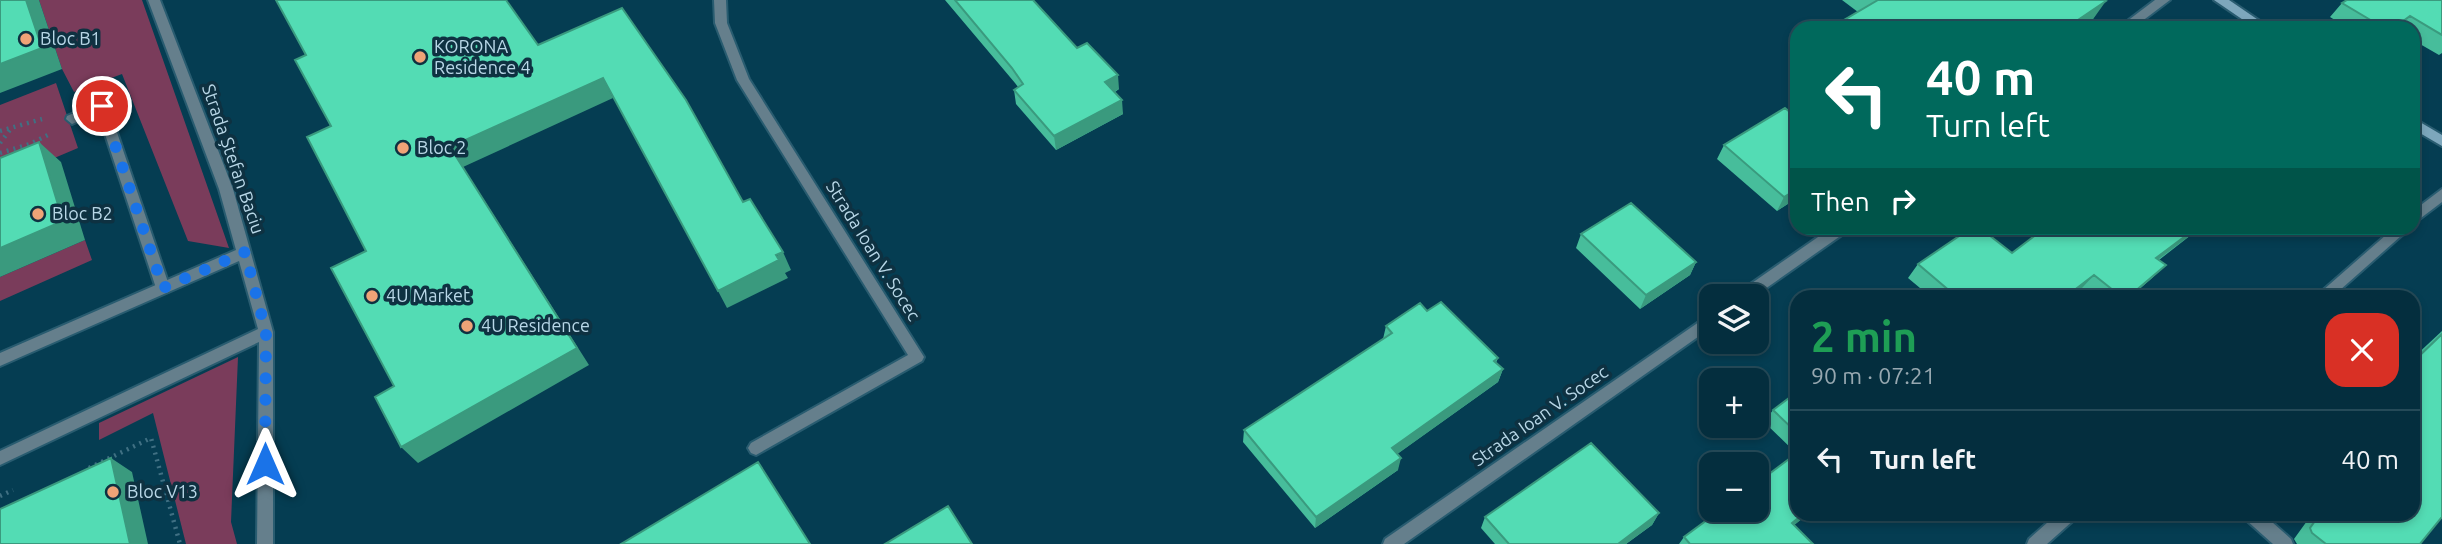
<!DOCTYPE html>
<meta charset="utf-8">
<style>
body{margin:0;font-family:Ubuntu,sans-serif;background:#123a49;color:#f1f3f6;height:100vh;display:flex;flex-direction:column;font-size:26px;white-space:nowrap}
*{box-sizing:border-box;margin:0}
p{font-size:23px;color:#97a8b0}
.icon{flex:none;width:38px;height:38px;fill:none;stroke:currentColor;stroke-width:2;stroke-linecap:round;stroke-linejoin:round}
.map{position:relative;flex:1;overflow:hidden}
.side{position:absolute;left:1790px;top:290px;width:630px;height:231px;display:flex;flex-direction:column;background:#042e3e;border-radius:21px;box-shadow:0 4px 10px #0003,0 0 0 2px #254a58}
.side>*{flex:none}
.top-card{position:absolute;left:1790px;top:21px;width:630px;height:214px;border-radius:21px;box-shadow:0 4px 10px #0003,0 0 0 2px #254a58;background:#00695c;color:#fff;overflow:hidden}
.tools{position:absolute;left:1699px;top:284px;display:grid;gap:14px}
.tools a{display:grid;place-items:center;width:70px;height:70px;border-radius:14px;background:#042e3e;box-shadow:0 4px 10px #0003,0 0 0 2px #254a58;font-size:35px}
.pin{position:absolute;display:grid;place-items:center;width:60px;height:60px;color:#fff;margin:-30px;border:4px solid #fff;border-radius:50%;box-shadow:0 2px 7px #0007}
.me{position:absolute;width:77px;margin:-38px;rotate:0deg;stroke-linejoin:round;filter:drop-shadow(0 0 5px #0008)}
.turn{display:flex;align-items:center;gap:24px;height:147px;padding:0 21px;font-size:32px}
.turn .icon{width:91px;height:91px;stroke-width:2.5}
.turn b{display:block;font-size:49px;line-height:60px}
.then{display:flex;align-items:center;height:66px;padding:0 21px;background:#0003;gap:14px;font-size:26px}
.round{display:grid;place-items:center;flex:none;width:74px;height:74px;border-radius:21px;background:#123a49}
.head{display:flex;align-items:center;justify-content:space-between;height:119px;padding:0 21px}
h1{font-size:42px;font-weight:700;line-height:52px;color:#1e9e55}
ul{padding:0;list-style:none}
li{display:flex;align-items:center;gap:21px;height:98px;padding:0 21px;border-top:2px solid #254a58}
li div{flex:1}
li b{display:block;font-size:26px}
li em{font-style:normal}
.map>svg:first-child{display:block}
.green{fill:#7a3c5b}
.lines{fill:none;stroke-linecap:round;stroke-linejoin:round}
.lane-casing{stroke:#295c70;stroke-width:4}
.street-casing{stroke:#295c70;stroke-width:4}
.secondary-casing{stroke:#295c70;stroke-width:4}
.path{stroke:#407083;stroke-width:4.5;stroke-dasharray:2 5;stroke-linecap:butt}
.lane{fill:#657f8c;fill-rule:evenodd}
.street{fill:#657f8c;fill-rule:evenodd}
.secondary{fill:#7da7bc;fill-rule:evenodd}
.wall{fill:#47bd9b}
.shaded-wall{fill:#3a9a7e}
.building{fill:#53dcb4;stroke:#3a9a7e;stroke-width:2}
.route{stroke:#1a73e8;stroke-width:12;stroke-dasharray:0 21.6}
.poi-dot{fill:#efa377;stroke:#0e3141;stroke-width:2.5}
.labels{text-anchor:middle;stroke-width:7;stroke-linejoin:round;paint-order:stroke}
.poi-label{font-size:18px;fill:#b8d7e7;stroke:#0e3141;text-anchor:start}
.street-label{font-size:18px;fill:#b8d7e7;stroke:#0e3141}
</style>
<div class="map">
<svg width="2442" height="544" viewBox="0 0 2442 544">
<rect width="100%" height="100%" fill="#053d52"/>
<path class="green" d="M 39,0 L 142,0 L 229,248 L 188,241 L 122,74 L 74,92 L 62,69 Z
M 56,83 L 78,148 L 0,181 L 0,105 Z
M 85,240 L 92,260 L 0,301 L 0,277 Z
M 238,357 L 231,522 L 237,544 L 186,544 L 153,413 L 99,440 L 99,423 Z"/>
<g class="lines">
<g class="lane-casing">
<path id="lane" d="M 2155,0 L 2170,0 L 2133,28 L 2118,28 Z
M 102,101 L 108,106 L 170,288 L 168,292 L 158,292 L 156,288 L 98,113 L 72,124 L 66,119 L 67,116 Z
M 1831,228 L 1848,228 L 1846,232 L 1755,296 L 1737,296 L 1739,292 Z
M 1712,313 L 1712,327 L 1404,544 L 1383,544 L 1385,539 Z
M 2243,514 L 2263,514 L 2291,539 L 2293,544 L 2273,544 L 2245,519 Z"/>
</g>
<g class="street-casing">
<path id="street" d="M 148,0 L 160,0 L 233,189 L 273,332 L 273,544 L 257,544 L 259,342 L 0,465 L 0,451 L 258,329 L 239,261 L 0,366 L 0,353 L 236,250 L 219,189 Z
M 714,0 L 726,0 L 727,23 L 749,79 L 924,357 L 922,361 L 756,455 L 751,453 L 748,448 L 751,443 L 908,355 L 737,80 L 715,23 Z
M 2442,189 L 2442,202 L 2413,224 L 2413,211 Z
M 2394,228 L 2410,228 L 2331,298 L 2314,298 Z
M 2057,514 L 2077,514 L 2075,519 L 2047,544 L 2027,544 L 2029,539 Z"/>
</g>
<g class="secondary-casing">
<path id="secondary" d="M 2214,0 L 2229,0 L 2270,28 L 2255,28 Z
M 2413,118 L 2442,135 L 2442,146 L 2413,129 Z"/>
</g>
<path class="path" d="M 0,131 L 42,119
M 0,143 L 12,127
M 0,153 L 30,144 L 48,135
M 89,468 L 151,438 L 180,544
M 0,496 L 13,490"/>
<use href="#lane" class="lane"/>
<use href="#street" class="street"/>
<use href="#secondary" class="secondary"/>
</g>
<path class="wall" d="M 945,0 L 1033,0 L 1077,48 L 1119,89 L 1115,92 L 1123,114 L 1056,150 L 1016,104 L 1014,90 L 1018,87 L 1015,83 Z
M 1842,0 L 2104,0 L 2091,22 L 2082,28 L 1836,28 L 1839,23 L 1858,12 Z
M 2442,0 L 2442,53 L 2439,55 L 2413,40 L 2413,28 L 2348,28 L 2330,17 L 2342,3 Z
M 1797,118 L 1797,198 L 1777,211 L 1717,159 L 1724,145 Z
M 2045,228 L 2200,228 L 2159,260 L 2166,265 L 2152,278 L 2129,298 L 2093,298 L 2082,288 L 2069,298 L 1932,298 L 1908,278 L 1918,264 L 2012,253 Z
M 1581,234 L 1696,262 L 1690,275 L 1640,309 L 1576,248 Z
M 1427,311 L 1498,358 L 1496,363 L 1503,369 L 1498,382 L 1397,454 L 1398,470 L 1315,528 L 1243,442 L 1244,430 L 1383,339 L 1386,326 Z
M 2442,331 L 2442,517 L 2420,544 L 2297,544 L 2294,539 L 2312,514 L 2413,514 L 2413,358 Z
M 1797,392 L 1797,514 L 1808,514 L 1794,525 L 1813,544 L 1679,544 L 1684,537 L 1797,454 L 1764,422 L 1773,410 Z
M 1659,513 L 1652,525 L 1626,544 L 1495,544 L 1481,528 L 1485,517 Z"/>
<path class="shaded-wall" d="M 26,0 L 39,0 L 62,69 L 0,93 L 0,64 Z
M 2106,1 L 2091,22 L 2082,28 L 2066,28 Z
M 1118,75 L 1119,89 L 1106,96 L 1105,82 Z
M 603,78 L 613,98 L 463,167 L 589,365 L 418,463 L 401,447 L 450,147 Z
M 1122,100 L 1123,114 L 1056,150 L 1054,136 Z
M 39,142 L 61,162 L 85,240 L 0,277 L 0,248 Z
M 1797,189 L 1797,198 L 1777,211 L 1784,197 Z
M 2196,228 L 2200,228 L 2143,271 L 2156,258 Z
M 783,252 L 791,270 L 785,273 L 788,278 L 727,308 L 718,291 Z
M 1696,262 L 1690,275 L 1640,309 L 1646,295 Z
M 2166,265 L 2152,278 L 2129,298 L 2127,298 Z
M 2094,275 L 2082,288 L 2069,298 L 2064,298 Z
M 1503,369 L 1498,382 L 1389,460 L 1392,448 Z
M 111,458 L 132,472 L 148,544 L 130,544 Z
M 1401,458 L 1398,470 L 1315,528 L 1316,517 Z
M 1659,513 L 1652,525 L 1626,544 L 1618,544 Z
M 1803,514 L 1808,514 L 1783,534 L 1792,523 Z"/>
<path class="building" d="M 0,0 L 26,0 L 42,48 L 0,64 Z
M 276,0 L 506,0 L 538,45 L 622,8 L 686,100 L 743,202 L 750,199 L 783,252 L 776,255 L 779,260 L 718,291 L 603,78 L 450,147 L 577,348 L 401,447 L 375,397 L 394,386 L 331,268 L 366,251 L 307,137 L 331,126 L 295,60 L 306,55 Z
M 955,0 L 1033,0 L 1077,48 L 1087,43 L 1118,75 L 1105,82 L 1122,100 L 1054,136 L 1014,90 L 1023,84 L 1012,68 Z
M 1878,0 L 2104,0 L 2106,1 L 2066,28 L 1845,28 L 1839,23 Z
M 2347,0 L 2442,0 L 2442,35 L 2410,16 L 2394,28 L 2384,28 L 2342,3 Z
M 1785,108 L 1797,118 L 1797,189 L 1784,197 L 1724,145 Z
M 39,142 L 63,221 L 0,248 L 0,158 Z
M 1631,203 L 1696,262 L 1646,295 L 1581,234 Z
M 1971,228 L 1980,228 L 2012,253 L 2045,228 L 2196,228 L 2156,258 L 2166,265 L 2127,298 L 2123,298 L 2094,275 L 2064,298 L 1958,298 L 1918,264 Z
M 1441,302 L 1498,358 L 1494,361 L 1503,369 L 1392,448 L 1401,458 L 1316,517 L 1244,430 L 1392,333 L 1386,326 L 1420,303 L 1427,311 Z
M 2442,334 L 2442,517 L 2420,544 L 2326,544 L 2312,533 L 2310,528 L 2320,514 L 2413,514 L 2413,362 Z
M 1797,392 L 1797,433 L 1773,410 Z
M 1591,443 L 1659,513 L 1618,544 L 1509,544 L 1485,517 Z
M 1797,453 L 1797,514 L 1803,514 L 1792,523 L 1813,544 L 1690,544 L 1684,537 L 1722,509 L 1757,509 L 1757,483 Z
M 111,458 L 130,544 L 0,544 L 0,509 Z
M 758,462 L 810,544 L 621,544 Z
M 948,506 L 972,544 L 885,544 Z"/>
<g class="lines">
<path class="route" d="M 102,106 L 163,288 L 245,252 L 266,332 L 265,464"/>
</g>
<g class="poi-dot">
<circle cx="26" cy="39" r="7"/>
<circle cx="420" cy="57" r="7"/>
<circle cx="403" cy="148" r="7"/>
<circle cx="38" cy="214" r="7"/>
<circle cx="372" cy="296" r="7"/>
<circle cx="467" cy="326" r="7"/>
<circle cx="113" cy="492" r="7"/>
</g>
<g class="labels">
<g class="poi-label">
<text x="40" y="45">Bloc B1</text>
<text x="434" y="53">KORONA<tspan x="434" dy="21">Residence 4</tspan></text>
<text x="417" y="154">Bloc 2</text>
<text x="52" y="220">Bloc B2</text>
<text x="386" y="302">4U Market</text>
<text x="481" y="332">4U Residence</text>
<text x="127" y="498">Bloc V13</text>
</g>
<g class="street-label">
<text transform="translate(233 159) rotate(71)" y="6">Strada Ștefan Baciu</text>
<text transform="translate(873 251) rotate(58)" y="6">Strada Ioan V. Socec</text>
<text transform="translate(1540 416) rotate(-35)" y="6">Strada Ioan V. Socec</text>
</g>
</g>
</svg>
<div class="tools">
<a><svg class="icon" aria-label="layers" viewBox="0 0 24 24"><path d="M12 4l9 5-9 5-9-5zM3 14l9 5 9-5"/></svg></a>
<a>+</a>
<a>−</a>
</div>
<div class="pin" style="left:102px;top:106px;background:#d93025"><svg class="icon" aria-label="arrive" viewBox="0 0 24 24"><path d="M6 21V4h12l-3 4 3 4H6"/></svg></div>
<svg class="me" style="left:265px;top:464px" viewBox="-20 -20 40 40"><path d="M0-17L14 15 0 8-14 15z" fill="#1a73e8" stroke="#fff" stroke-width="4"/></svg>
<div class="top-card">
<div class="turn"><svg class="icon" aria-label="left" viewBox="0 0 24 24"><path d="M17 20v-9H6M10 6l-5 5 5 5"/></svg><div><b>40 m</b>Turn left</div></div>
<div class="then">Then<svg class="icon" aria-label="right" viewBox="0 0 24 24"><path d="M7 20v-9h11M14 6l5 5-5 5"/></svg></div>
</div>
<section class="side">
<div class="head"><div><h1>2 min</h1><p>90 m · 07:21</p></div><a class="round" style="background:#d93025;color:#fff"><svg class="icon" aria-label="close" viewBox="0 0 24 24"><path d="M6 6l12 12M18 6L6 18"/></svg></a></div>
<ul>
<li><svg class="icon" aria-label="left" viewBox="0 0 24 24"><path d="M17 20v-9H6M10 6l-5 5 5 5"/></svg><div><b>Turn left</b></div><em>40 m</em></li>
</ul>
</section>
</div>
